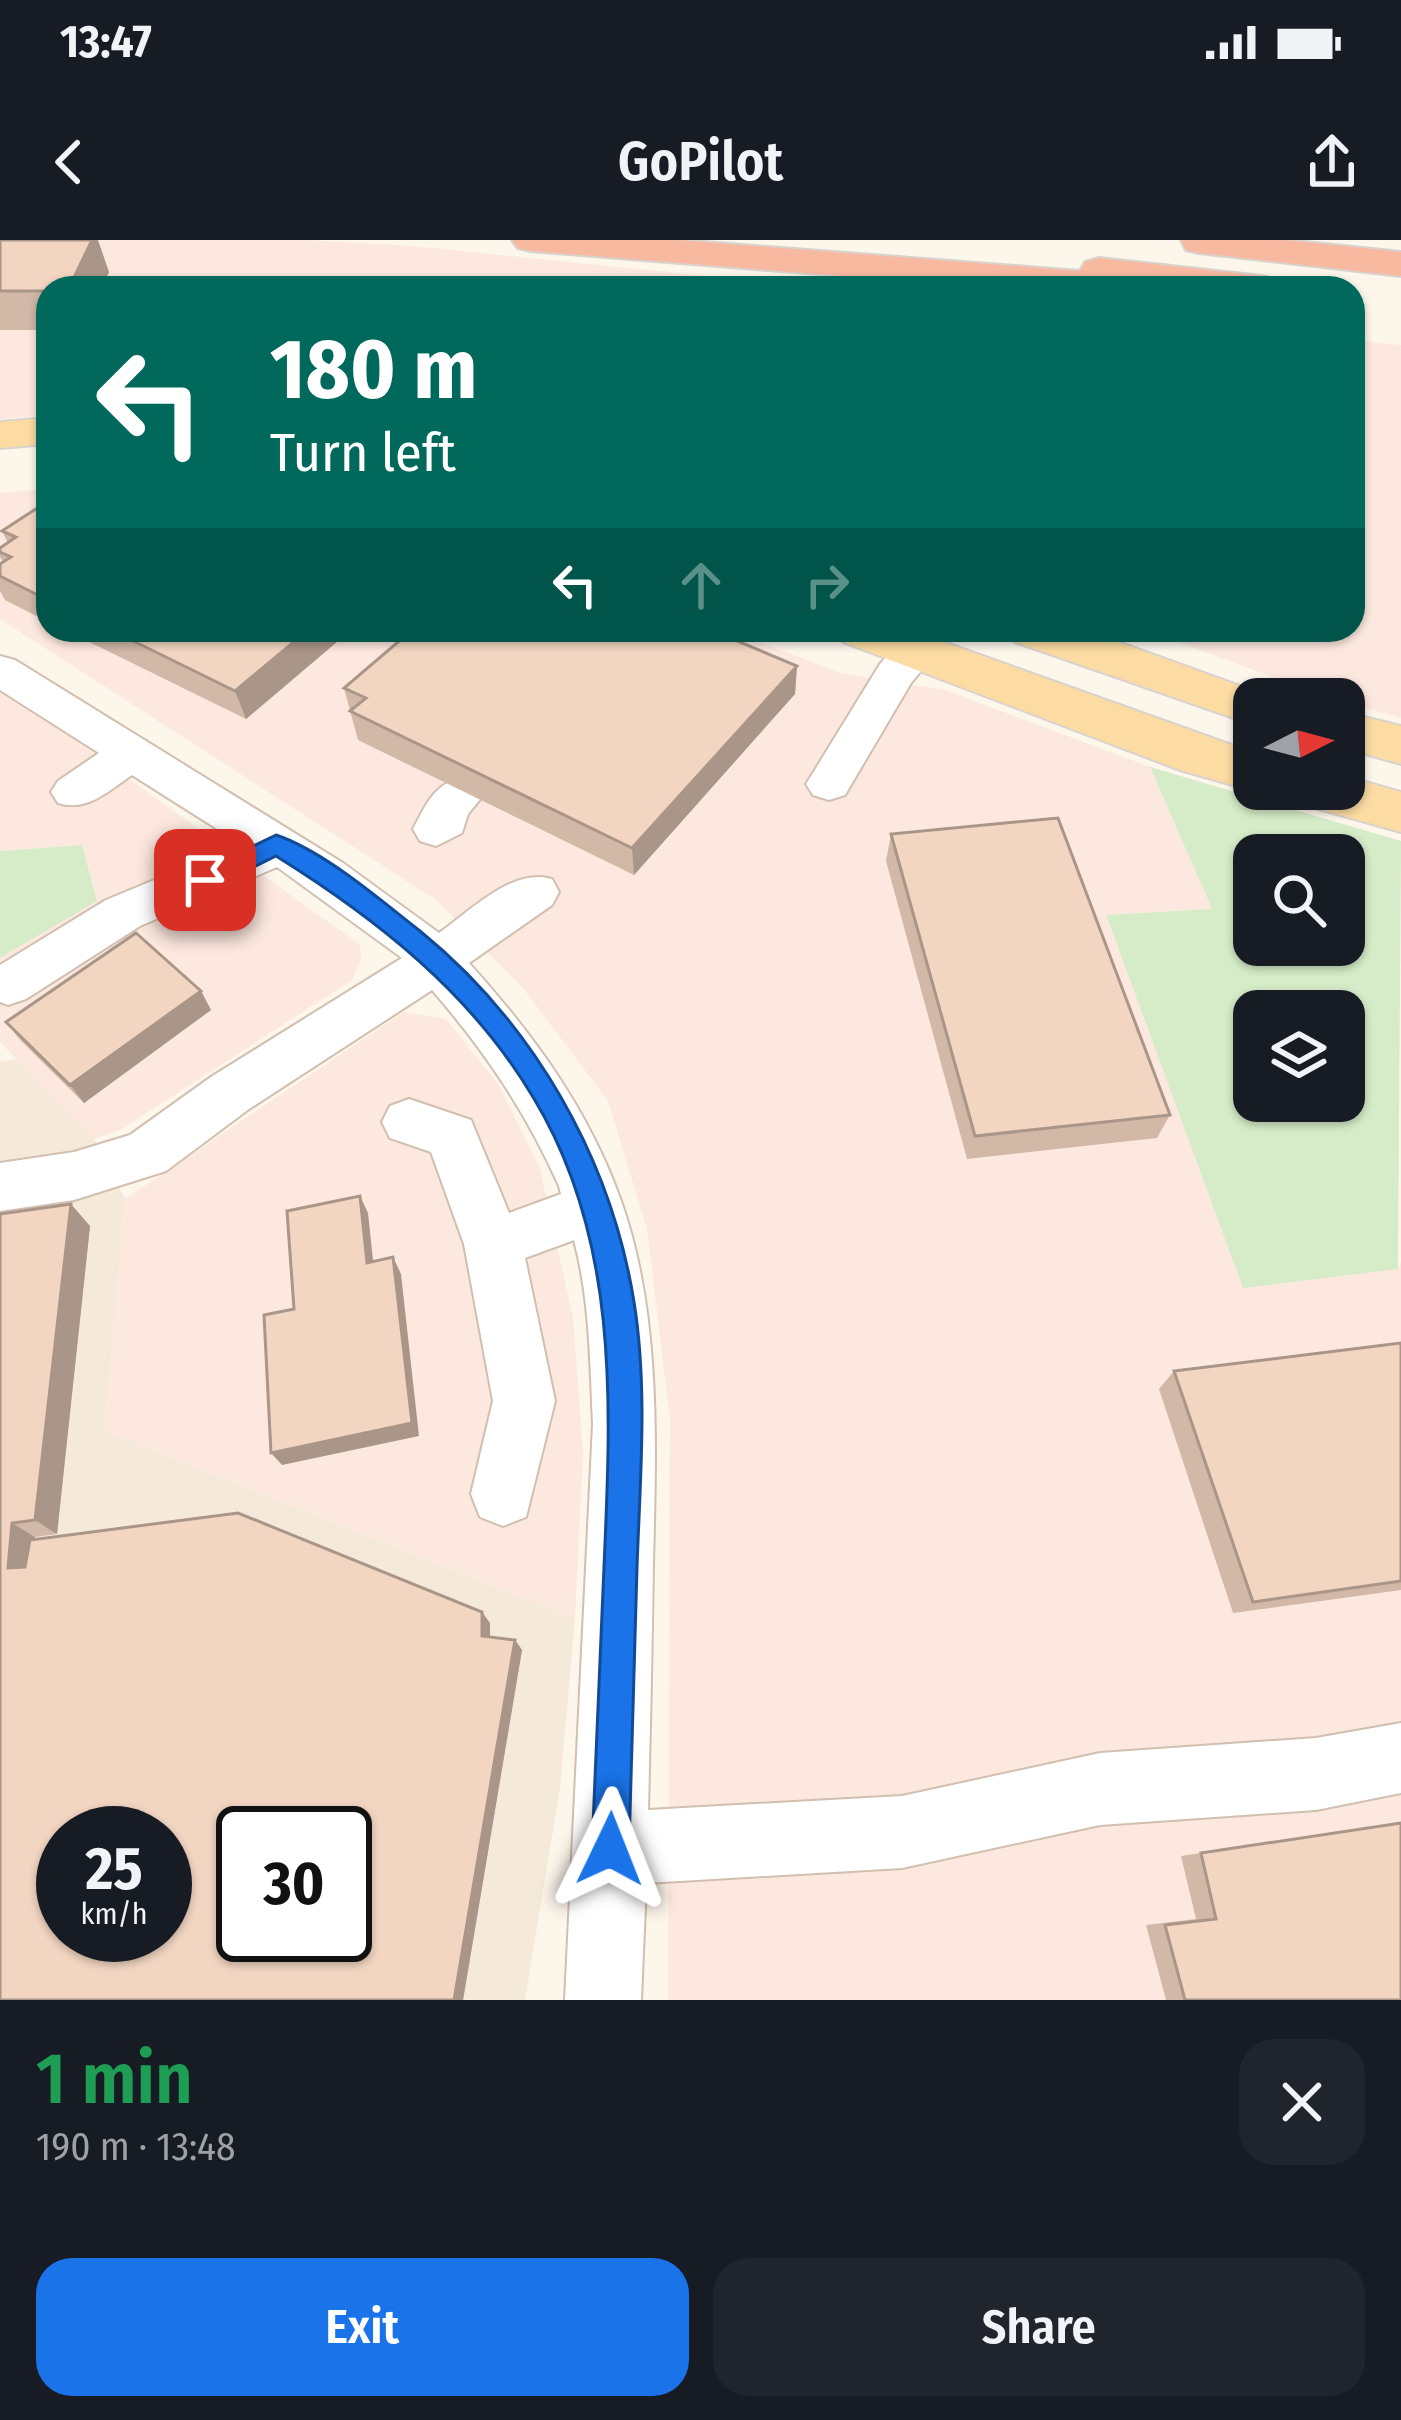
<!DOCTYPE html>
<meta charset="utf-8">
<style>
body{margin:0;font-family:"Fira Sans Condensed",sans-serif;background:#20242c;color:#f1f3f6;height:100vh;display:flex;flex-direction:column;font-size:45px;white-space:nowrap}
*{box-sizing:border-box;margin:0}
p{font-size:39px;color:#9ea1a6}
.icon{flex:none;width:66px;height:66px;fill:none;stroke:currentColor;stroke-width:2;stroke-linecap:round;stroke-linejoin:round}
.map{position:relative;height:1760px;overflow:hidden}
.sheet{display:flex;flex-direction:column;background:#171b24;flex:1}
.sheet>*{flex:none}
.banner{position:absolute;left:36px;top:36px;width:1329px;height:366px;border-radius:36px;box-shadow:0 3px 9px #0004;background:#00695c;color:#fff;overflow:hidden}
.needle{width:78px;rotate:84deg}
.tools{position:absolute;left:1233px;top:438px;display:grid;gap:24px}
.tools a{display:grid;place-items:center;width:132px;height:132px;border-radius:24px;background:#171b24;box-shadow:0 3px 9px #0004;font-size:60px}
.speed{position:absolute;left:36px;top:1566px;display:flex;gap:24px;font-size:60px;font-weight:700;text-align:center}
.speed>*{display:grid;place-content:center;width:156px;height:156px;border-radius:50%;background:#171b24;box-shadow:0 3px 9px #0004;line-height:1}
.speed small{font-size:30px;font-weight:400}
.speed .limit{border:6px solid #111;border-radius:18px;background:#fff;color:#111}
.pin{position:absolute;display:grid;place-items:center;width:102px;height:102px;color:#fff;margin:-51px;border-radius:24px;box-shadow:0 6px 18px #0006}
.me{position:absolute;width:132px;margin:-66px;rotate:2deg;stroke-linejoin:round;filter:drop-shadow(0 0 9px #0008)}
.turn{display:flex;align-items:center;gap:42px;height:252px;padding:0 36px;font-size:54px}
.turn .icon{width:156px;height:156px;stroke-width:2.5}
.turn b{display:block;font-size:84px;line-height:102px}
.lanes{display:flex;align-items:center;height:114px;padding:0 36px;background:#0003;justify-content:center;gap:60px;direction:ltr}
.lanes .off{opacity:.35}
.round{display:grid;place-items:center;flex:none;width:126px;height:126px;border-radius:36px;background:#20242c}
.overview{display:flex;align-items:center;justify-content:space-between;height:204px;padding:0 36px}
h1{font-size:72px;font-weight:600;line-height:90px;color:#1e9e55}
.cta{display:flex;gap:24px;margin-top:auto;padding:24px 36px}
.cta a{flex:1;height:138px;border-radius:36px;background:#1a73e8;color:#fff;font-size:48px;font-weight:600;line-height:138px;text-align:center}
.cta a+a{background:#20242c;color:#f1f3f6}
.status{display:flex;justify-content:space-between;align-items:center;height:84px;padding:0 60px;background:#171b24;direction:ltr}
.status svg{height:33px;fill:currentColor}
header{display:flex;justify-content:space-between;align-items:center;height:156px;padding:0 36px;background:#171b24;font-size:54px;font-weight:600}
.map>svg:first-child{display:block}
.residential{fill:#f5e9d9;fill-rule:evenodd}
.commercial{fill:#fde8df}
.green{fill:#d6ecc8;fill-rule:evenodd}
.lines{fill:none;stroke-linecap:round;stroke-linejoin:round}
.minor-casing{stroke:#d1bfaf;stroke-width:4}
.major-casing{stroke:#dad2cd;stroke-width:4}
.highway-casing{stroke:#dad2cd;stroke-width:4}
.minor{fill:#fff;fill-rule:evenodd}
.major{fill:#fcdca3;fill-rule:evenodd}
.highway{fill:#f8b9a1;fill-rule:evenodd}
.wall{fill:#d1b8a7}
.shaded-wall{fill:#aa9688}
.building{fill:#f3d6c2;stroke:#aa9688;stroke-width:3;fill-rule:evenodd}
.route{fill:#1a73e8;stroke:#114b97;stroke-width:3}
</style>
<div class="status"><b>13:47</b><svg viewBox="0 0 49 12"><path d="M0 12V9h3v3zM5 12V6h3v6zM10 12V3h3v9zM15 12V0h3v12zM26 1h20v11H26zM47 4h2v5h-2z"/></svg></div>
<header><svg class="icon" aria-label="back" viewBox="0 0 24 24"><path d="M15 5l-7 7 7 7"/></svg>GoPilot<svg class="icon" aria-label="share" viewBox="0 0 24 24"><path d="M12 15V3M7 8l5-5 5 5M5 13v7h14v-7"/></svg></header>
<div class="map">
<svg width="1401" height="1760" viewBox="0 0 1401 1760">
<rect width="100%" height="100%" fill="#fdf6eb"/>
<path class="residential" d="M 17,819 L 94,899 L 125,959 L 105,1191 L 575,1378 L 560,1548 L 525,1760 L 0,1760 L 0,822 ZM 63,1593 L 165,1593 L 165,1695 L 63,1695 ZM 243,1593 L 345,1593 L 345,1695 L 243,1695 Z"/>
<path class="commercial" d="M 0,0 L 310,0 L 413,6 L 822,48 L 48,48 L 48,175 L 0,179 Z
M 1353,100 L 1401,105 L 1401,478 L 1332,459 L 1146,390 L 1353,390 Z
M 48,249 L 48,390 L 728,390 L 841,433 L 945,450 L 1150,527 L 1212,669 L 1106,676 L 1243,1047 L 1398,1029 L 1401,1022 L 1401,1760 L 668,1760 L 670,1179 L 647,989 L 608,861 L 523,748 L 436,660 L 0,379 L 0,253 Z
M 0,446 L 360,705 L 361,719 L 352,740 L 122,889 L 94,899 L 0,802 L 0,718 L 97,660 L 82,605 L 0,611 Z
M 404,772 L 446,779 L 499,845 L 540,929 L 573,1078 L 583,1214 L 575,1378 L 105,1191 L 125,959 Z"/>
<path class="green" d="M 1150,527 L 1401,601 L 1398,1029 L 1243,1048 L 1106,675 L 1212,669 ZM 1254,615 L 1344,615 L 1344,705 L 1254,705 ZM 1254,771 L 1344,771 L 1344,861 L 1254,861 Z
M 82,605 L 97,661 L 0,718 L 0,611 Z"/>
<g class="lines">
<g class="minor-casing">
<path id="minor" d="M 911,390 L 955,390 L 911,443 L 845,555 L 829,560 L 813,555 L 806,544 L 813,533 L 880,424 Z
M 0,416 L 15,420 L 343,623 L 439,693 C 470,671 513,627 552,639 L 559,652 L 552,665 L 469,723 C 533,794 589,870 621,961 C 661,1073 656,1204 653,1323 C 652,1405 650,1488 648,1570 L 902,1556 L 1100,1513 L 1316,1498 L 1401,1483 L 1401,1553 L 1316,1570 L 1100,1585 L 902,1628 L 646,1643 L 641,1760 L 565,1760 L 593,1184 C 590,1122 590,1060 574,1000 L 525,1018 L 555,1161 L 526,1277 L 503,1286 L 480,1277 L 471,1254 L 493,1161 L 464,1004 L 431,912 L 390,898 L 382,882 L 390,866 L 409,859 L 471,880 L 509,973 L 561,954 L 559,946 C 526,872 485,811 432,750 L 249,869 L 166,931 L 74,960 L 0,971 L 0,923 L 74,912 L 130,895 L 211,837 L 402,718 L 277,627 L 140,686 L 26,759 L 8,765 L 0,762 L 0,725 L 106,660 L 241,604 L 132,535 C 108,551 88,572 58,563 L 51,552 L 58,541 L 99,513 L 0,450 Z
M 463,536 L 479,541 L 486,552 L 468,574 L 462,593 L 436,606 L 420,601 L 413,589 C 426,565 433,545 463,536 Z"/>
</g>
<g class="major-casing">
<path id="major" d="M 48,178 L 48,204 L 0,208 L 0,182 Z
M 836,390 L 910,390 L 1254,513 L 1254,549 L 1262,549 L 1254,551 L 1180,530 L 843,402 Z
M 1008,390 L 1085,390 L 1276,459 L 1254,459 L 1254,485 L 1015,402 Z
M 1344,472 L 1401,486 L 1401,524 L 1344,508 Z
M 1344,536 L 1401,552 L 1401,592 L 1297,563 L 1289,549 L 1344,549 Z"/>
</g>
<g class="highway-casing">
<path id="highway" d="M 512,0 L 678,0 L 1080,31 L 1085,22 L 1099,18 L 1262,36 L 1276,40 L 1282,48 L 993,48 L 531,11 L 518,8 Z
M 1181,0 L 1286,0 L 1401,12 L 1401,36 L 1199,13 L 1186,10 Z"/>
</g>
<use href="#minor" class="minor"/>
<use href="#major" class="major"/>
<use href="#highway" class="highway"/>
</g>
<path class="wall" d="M 0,0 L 109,32 L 102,48 L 48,48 L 48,90 L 0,90 Z
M 48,261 L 48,382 L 5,360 L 0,351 L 0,324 L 3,322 L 0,317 L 0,308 L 8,303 L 2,291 Z
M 65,390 L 351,390 L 246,479 Z
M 797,426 L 795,454 L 634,635 L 358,500 L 344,448 Z
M 891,594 L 1170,875 L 1157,898 L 967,919 L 886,621 Z
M 201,751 L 211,770 L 84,863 L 21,801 L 6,782 Z
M 0,974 L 90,986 L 57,1294 L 35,1297 L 35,1300 L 490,1383 L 490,1397 L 515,1400 L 522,1410 L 463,1760 L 0,1760 Z
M 1401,1103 L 1401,1350 L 1233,1373 L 1159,1149 L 1174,1131 Z
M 1401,1583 L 1401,1760 L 1166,1760 L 1146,1685 L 1196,1679 L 1181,1616 Z"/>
<path class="shaded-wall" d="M 92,0 L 98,0 L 109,32 L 102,48 L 69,48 Z
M 308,390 L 351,390 L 246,479 L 235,451 Z
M 797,426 L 795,454 L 634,635 L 632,608 Z
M 201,751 L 211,770 L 84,863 L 70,845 Z
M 360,956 L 368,973 L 375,1039 L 367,1023 Z
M 71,964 L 90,986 L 57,1294 L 35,1280 Z
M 393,1017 L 401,1034 L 419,1196 L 282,1225 L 271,1213 Z
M 12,1283 L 35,1297 L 32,1340 L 8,1328 Z
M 482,1372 L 490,1383 L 490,1407 L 482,1396 Z
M 515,1400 L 522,1410 L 463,1760 L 454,1760 Z"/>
<path class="building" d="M 0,0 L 92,0 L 69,48 L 48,48 L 48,51 L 0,51 Z
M 48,261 L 48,360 L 0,336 L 0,324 L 11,317 L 0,312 L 0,308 L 16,297 L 2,291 Z
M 111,390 L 308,390 L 235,451 Z
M 412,390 L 711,390 L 797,426 L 632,608 L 350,471 L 366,458 L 344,448 Z
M 1058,578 L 1170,875 L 975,896 L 891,594 Z
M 136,693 L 201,751 L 70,845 L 6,782 Z
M 360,956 L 367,1023 L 393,1017 L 412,1183 L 271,1213 L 264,1075 L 294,1069 L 287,971 Z
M 71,964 L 35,1280 L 12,1283 L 8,1328 L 25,1327 L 30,1300 L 238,1273 L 482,1372 L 482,1396 L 515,1400 L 454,1760 L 0,1760 L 0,974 ZM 63,1593 L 165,1593 L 165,1695 L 63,1695 ZM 243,1593 L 345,1593 L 345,1695 L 243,1695 Z
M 1401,1103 L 1401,1341 L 1253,1362 L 1174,1131 Z
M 1401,1583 L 1401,1760 L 1185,1760 L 1165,1685 L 1216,1679 L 1201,1613 Z"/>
<path class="route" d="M 276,595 C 324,611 380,660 420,691 C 533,783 611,918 634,1062 C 648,1149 640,1239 637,1327 C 635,1421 632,1515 629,1609 L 624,1622 L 610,1628 L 597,1622 L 592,1609 C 596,1515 600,1421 604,1327 C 611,1166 620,1000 533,857 C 471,753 377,679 276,616 L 213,647 L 196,647 L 196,634 Z"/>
</svg>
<div class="tools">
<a><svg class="needle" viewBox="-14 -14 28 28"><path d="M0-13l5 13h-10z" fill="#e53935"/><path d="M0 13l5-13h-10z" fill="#9ea1a6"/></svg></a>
<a><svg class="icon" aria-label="search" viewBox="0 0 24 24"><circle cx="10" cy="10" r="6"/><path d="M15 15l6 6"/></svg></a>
<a><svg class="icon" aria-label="layers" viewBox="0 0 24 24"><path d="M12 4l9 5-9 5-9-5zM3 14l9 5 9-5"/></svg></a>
</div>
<div class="speed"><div>25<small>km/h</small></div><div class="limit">30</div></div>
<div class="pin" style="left:205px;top:640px;background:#d93025"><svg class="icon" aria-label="arrive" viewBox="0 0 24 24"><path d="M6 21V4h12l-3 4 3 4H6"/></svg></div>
<svg class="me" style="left:610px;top:1609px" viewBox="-20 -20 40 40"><path d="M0-17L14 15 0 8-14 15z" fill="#1a73e8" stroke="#fff" stroke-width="4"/></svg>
<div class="banner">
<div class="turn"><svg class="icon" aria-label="left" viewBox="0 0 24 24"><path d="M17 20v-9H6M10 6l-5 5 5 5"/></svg><div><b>180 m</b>Turn left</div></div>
<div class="lanes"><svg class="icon" aria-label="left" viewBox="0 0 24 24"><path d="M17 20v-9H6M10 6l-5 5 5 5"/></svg><svg class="icon off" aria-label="ahead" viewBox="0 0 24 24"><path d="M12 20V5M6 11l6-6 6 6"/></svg><svg class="icon off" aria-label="right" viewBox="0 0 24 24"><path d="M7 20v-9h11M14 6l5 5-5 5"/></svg></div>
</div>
</div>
<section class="sheet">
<div class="overview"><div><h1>1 min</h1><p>190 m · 13:48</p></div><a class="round"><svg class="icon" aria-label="close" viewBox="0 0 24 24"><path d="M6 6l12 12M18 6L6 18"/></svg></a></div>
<div class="cta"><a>Exit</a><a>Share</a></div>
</section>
